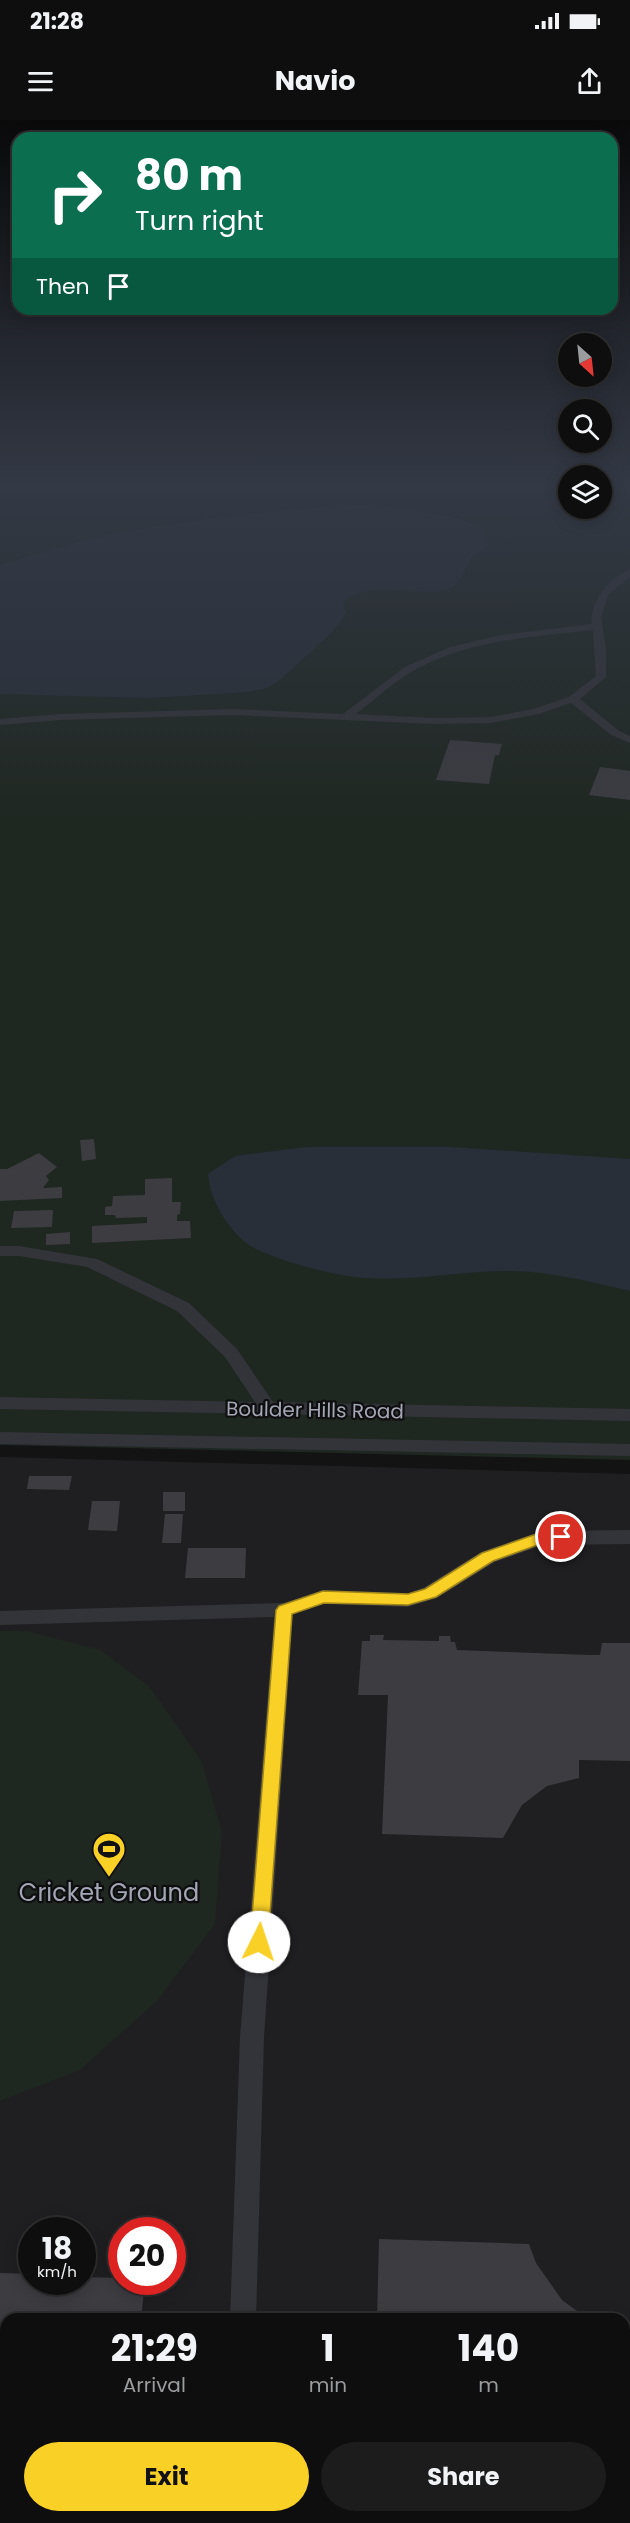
<!DOCTYPE html>
<style>
body{margin:0;font-family:Poppins,sans-serif;background:#1c1c1d;color:#f1f3f6;height:100vh;display:flex;flex-direction:column;font-size:22px;white-space:nowrap}
*{box-sizing:border-box;margin:0}
p{font-size:20px;color:#9b9c9e}
.icon{flex:none;width:33px;height:33px;fill:none;stroke:currentColor;stroke-width:2;stroke-linecap:round;stroke-linejoin:round}
.map{position:relative;flex:1;overflow:hidden}
.side{position:absolute;left:0px;top:2193px;width:630px;height:210px;display:flex;flex-direction:column;background:#0e0e0f;border-radius:18px 18px 0 0;box-shadow:0 3px 15px #0003,0 0 0 2px #2e2e2f}
.side>*{flex:none}
.banner{position:absolute;left:12px;top:12px;width:606px;height:183px;border-radius:18px;box-shadow:0 3px 15px #0003,0 0 0 2px #2e2e2f;background:#0b6e4f;color:#fff;overflow:hidden}
.needle{width:39px;rotate:153deg}
.tools{position:absolute;left:558px;top:213px;display:grid;gap:12px}
.tools a{display:grid;place-items:center;width:54px;height:54px;border-radius:50%;background:#0e0e0f;box-shadow:0 3px 15px #0003,0 0 0 2px #2e2e2f;font-size:30px}
.speed{position:absolute;left:18px;top:2097px;display:flex;gap:12px;font-size:30px;font-weight:700;text-align:center}
.speed>*{display:grid;place-content:center;width:78px;height:78px;border-radius:50%;background:#0e0e0f;box-shadow:0 3px 15px #0003,0 0 0 2px #2e2e2f;line-height:1}
.speed small{font-size:15px;font-weight:400}
.speed .limit{border:9px solid #d22;background:#fff;color:#111}
.pin{position:absolute;display:grid;place-items:center;width:51px;height:51px;color:#fff;margin:-26px;border:3px solid #fff;border-radius:50%;box-shadow:0 2px 6px #0007}
.me{position:absolute;width:66px;margin:-33px;rotate:4deg;stroke-linejoin:round;filter:drop-shadow(0 0 4px #0008)}
.turn{display:flex;align-items:center;gap:21px;height:126px;padding:0 24px;font-size:27px}
.turn .icon{width:78px;height:78px;stroke-width:2.5}
.turn b{display:block;font-size:42px;line-height:51px}
.then{display:flex;align-items:center;height:57px;padding:0 24px;background:#0003;gap:12px;font-size:22px}
.eta{display:flex;justify-content:space-evenly;align-items:center;height:102px;text-align:center}
.eta b{font-size:36px;font-weight:700;line-height:42px}
.action{display:flex;gap:12px;margin-top:auto;padding:12px 24px}
.action a{flex:1;height:69px;border-radius:36px;background:#f9d026;color:#111;font-size:24px;font-weight:700;line-height:69px;text-align:center}
.action a+a{background:#1c1c1d;color:#f1f3f6}
.status{display:flex;justify-content:space-between;align-items:center;height:42px;padding:0 30px;background:#0e0e0f;direction:ltr}
.status svg{height:16px;fill:currentColor}
header{display:flex;justify-content:space-between;align-items:center;height:78px;padding:0 24px;background:#0e0e0f;font-size:27px;font-weight:700}
.map>svg:first-child{display:block}
.built{fill:#1f1f21;fill-rule:evenodd}
.green{fill:#1f2721}
.water{fill:#282f38}
.building{fill:#3c3c41}
.lines{fill:none;stroke-linecap:round;stroke-linejoin:round}
.lane{fill:#333439;fill-rule:evenodd}
.route{fill:#f9d026;stroke:#a28719;stroke-width:1.5}
.labels{text-anchor:middle;stroke-width:4.5;stroke-linejoin:round;paint-order:stroke}
.street-label{font-size:20px;fill:#a3a6b5;stroke:#0e0e0f}
.near-poi-label{font-size:24px;fill:#a3a6b5;stroke:#0e0e0f}
</style>
<div class="status"><b>21:28</b><svg viewBox="0 0 49 12"><path d="M0 12V9h3v3zM5 12V6h3v6zM10 12V3h3v9zM15 12V0h3v12zM26 1h20v11H26zM47 4h2v5h-2z"/></svg></div>
<header><svg class="icon" aria-label="menu" viewBox="0 0 24 24"><path d="M4 6h16M4 12h16M4 18h16"/></svg>Navio<svg class="icon" aria-label="share" viewBox="0 0 24 24"><path d="M12 15V3M7 8l5-5 5 5M5 13v7h14v-7"/></svg></header>
<div class="map">
<svg width="630" height="2403" viewBox="0 0 630 2403">
<rect width="100%" height="100%" fill="#131314"/>
<path class="built" d="M 0,1337 L 630,1354 L 630,2403 L 0,2403 ZM 32,2110 L 82,2110 L 82,2162 L 32,2162 ZM 122,2110 L 172,2110 L 172,2162 L 122,2162 ZM 6,2199 L 624,2199 L 624,2397 L 6,2397 Z"/>
<path class="green" d="M 0,370 L 568,370 L 568,388 L 602,388 L 602,370 L 630,370 L 630,1340 L 0,1325 Z
M 0,1511 L 27,1511 L 101,1530 L 150,1567 L 202,1642 L 222,1712 L 215,1804 L 157,1881 L 80,1950 L 0,1981 Z"/>
<path class="water" d="M 353,385 C 377,385 468,393 483,411 C 485,414 487,420 489,424 C 485,432 478,431 472,438 C 465,445 464,457 455,465 C 433,483 376,455 343,482 L 345,494 L 333,511 L 281,559 L 267,568 L 248,572 L 149,578 L 0,574 L 0,445 C 42,433 85,418 129,411 C 203,398 278,390 353,385 Z
M 306,1027 L 451,1027 L 630,1039 L 630,1171 C 591,1162 554,1152 514,1151 C 465,1150 417,1161 368,1158 C 338,1157 286,1143 258,1130 C 232,1118 210,1082 208,1054 L 235,1036 Z"/>
<path class="building" d="M 450,620 L 502,624 L 499,635 L 495,635 L 489,664 L 436,660 Z
M 600,647 L 630,651 L 630,680 L 589,675 Z
M 94,1019 L 96,1039 L 82,1041 L 80,1020 Z
M 39,1033 L 57,1047 L 46,1056 L 49,1060 L 43,1068 L 62,1067 L 62,1078 L 0,1081 L 0,1049 L 7,1049 Z
M 172,1058 L 172,1082 L 181,1082 L 180,1094 L 177,1095 L 177,1101 L 190,1101 L 191,1118 L 92,1123 L 92,1106 L 147,1103 L 147,1097 L 116,1098 L 115,1095 L 105,1095 L 105,1087 L 112,1086 L 113,1076 L 145,1075 L 145,1059 Z
M 53,1090 L 52,1107 L 11,1108 L 14,1091 Z
M 70,1112 L 70,1124 L 46,1125 L 46,1114 Z
M 29,1356 L 72,1356 L 69,1370 L 27,1369 Z
M 163,1372 L 185,1372 L 185,1391 L 163,1391 Z
M 92,1381 L 120,1381 L 117,1411 L 88,1410 Z
M 165,1394 L 183,1394 L 181,1423 L 162,1423 Z
M 188,1428 L 246,1428 L 245,1458 L 185,1458 Z
M 370,1515 L 384,1515 L 383,1520 L 439,1521 L 439,1516 L 450,1516 L 451,1522 L 455,1522 L 457,1530 L 590,1535 L 600,1535 L 602,1523 L 630,1523 L 630,1641 L 579,1640 L 579,1658 L 547,1666 L 522,1685 L 503,1718 L 382,1714 L 388,1575 L 358,1575 L 362,1521 L 370,1521 Z
M 379,2119 L 529,2124 L 536,2143 L 562,2180 L 588,2199 L 377,2199 Z
M 0,2153 L 32,2154 L 32,2162 L 82,2162 L 82,2157 L 122,2158 L 122,2162 L 145,2162 L 141,2199 L 6,2199 L 6,2397 L 50,2397 L 49,2403 L 0,2403 Z
M 624,2210 L 630,2210 L 630,2403 L 352,2403 L 352,2397 L 624,2397 Z"/>
<g class="lines">
<path class="lane" d="M 630,449 L 630,457 L 608,475 L 601,497 L 606,529 L 606,557 L 580,579 L 619,611 L 630,616 L 630,623 L 611,615 L 571,583 L 539,594 L 491,603 L 434,604 L 233,595 L 60,600 L 0,605 L 0,599 L 60,594 L 233,589 L 343,594 L 405,547 L 450,527 L 501,515 L 592,504 C 589,482 610,457 630,449 ZM 593,510 L 596,556 L 569,577 L 533,589 L 491,597 L 434,598 L 356,594 C 374,580 391,564 411,552 C 466,520 531,517 593,510 Z
M 0,1126 L 19,1126 L 97,1139 L 189,1183 L 237,1229 L 273,1282 L 630,1289 L 630,1301 L 275,1294 L 269,1296 L 263,1294 L 0,1289 L 0,1277 L 255,1282 L 225,1237 L 177,1191 L 87,1147 L 19,1136 L 0,1136 Z
M 0,1312 L 630,1324 L 630,1336 L 0,1324 Z
M 630,1410 L 630,1424 L 543,1425 L 495,1442 L 437,1478 L 408,1487 L 324,1484 L 293,1494 L 264,1917 L 256,2199 L 230,2199 L 240,1917 L 274,1497 L 0,1505 L 0,1491 L 284,1483 L 323,1470 L 408,1473 L 423,1468 L 481,1432 L 542,1411 Z
M 223,2397 L 251,2397 L 251,2403 L 223,2403 Z"/>
</g>
<linearGradient id="sky" x2="0" y2="1"><stop stop-color="#0a0a0b"/><stop offset="0.52" stop-color="#333945"/><stop offset="1" stop-color="#333945" stop-opacity="0"/></linearGradient>
<rect width="630" height="706" fill="url(#sky)"/>
<path class="route" d="M 561,1411 L 566,1413 L 569,1417 L 566,1420 L 543,1423 L 493,1441 L 436,1477 L 408,1485 L 324,1483 L 292,1494 L 268,1822 L 265,1827 L 259,1830 L 252,1827 L 250,1822 L 276,1490 L 279,1486 L 323,1471 L 408,1474 L 425,1469 L 482,1433 L 542,1412 Z"/>
<defs>
<g id="stadium-pin" transform="scale(1.725)"><path d="M0 17L-7.5 6A9.5 9.5 0 1 1 7.5 6Z" fill="#f9d026" stroke="#0e0e0f"/><path d="M0-5a6.5 5 0 1 0 0 10a6.5 5 0 1 0 0-10ZM-3.5-1.8h7v3.6h-7Z" fill="#111"/></g>
</defs>
<g fill-rule="evenodd">
<use href="#stadium-pin" x="109" y="1729"/>
</g>
<g class="labels">
<g class="street-label">
<text transform="translate(315 1290) rotate(1)" y="7">Boulder Hills Road</text>
</g>
<g class="near-poi-label">
<text x="109" y="1781">Cricket Ground</text>
</g>
</g>
</svg>
<div class="tools">
<a><svg class="needle" viewBox="-14 -14 28 28"><path d="M0-13l5 13h-10z" fill="#e53935"/><path d="M0 13l5-13h-10z" fill="#9b9c9e"/></svg></a>
<a><svg class="icon" aria-label="search" viewBox="0 0 24 24"><circle cx="10" cy="10" r="6"/><path d="M15 15l6 6"/></svg></a>
<a><svg class="icon" aria-label="layers" viewBox="0 0 24 24"><path d="M12 4l9 5-9 5-9-5zM3 14l9 5 9-5"/></svg></a>
</div>
<div class="speed"><div>18<small>km/h</small></div><div class="limit">20</div></div>
<div class="pin" style="left:561px;top:1417px;background:#d93025"><svg class="icon" aria-label="arrive" viewBox="0 0 24 24"><path d="M6 21V4h12l-3 4 3 4H6"/></svg></div>
<svg class="me" style="left:259px;top:1822px" viewBox="-20 -20 40 40"><circle r="19" fill="#fff"/><path d="M0-13L10 11 0 6-10 11z" fill="#f9d026"/></svg>
<div class="banner">
<div class="turn"><svg class="icon" aria-label="right" viewBox="0 0 24 24"><path d="M7 20v-9h11M14 6l5 5-5 5"/></svg><div><b>80 m</b>Turn right</div></div>
<div class="then">Then<svg class="icon" aria-label="arrive" viewBox="0 0 24 24"><path d="M6 21V4h12l-3 4 3 4H6"/></svg></div>
</div>
<section class="side">
<div class="eta">
<div><b>21:29</b><p>Arrival</p></div>
<div><b>1</b><p>min</p></div>
<div><b>140</b><p>m</p></div>
</div>
<div class="action"><a>Exit</a><a>Share</a></div>
</section>
</div>
